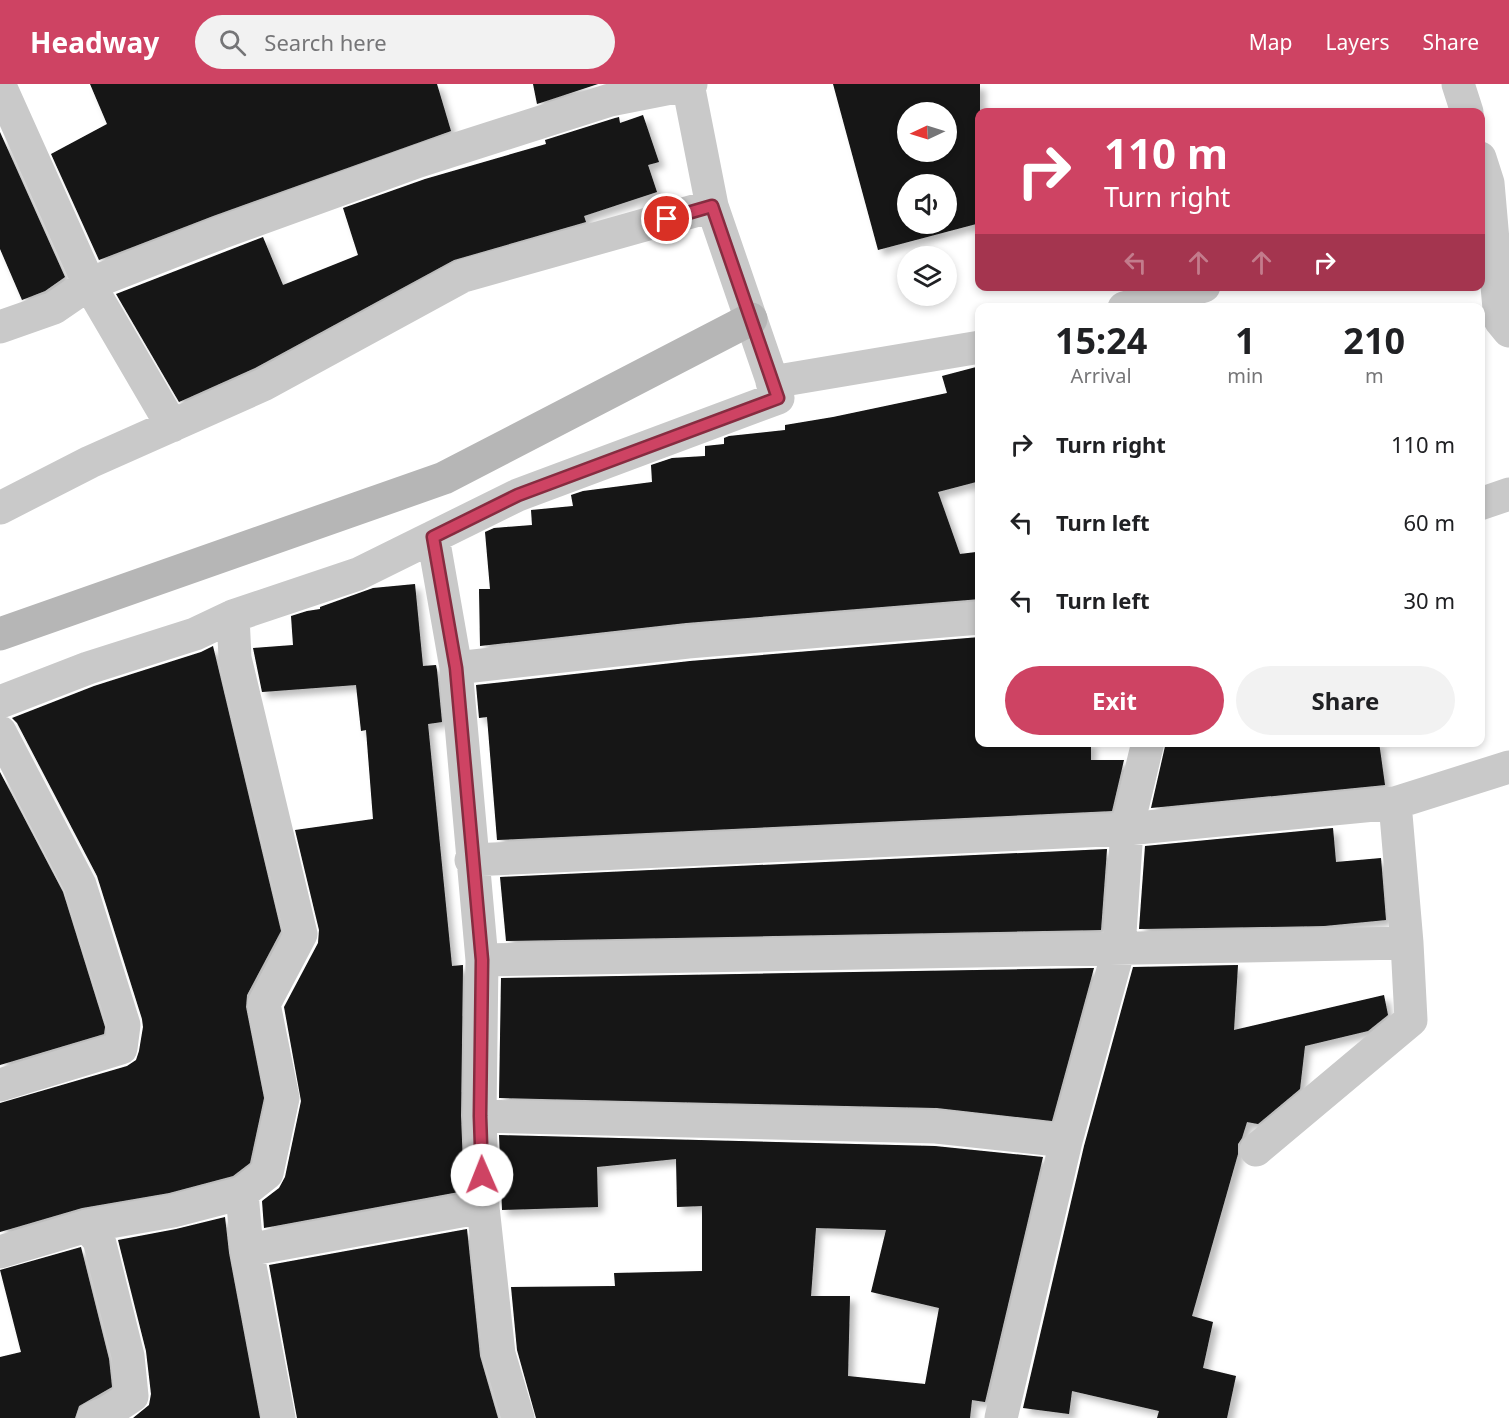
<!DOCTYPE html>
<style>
body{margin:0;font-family:"Noto Sans",sans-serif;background:#f2f2f2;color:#202124;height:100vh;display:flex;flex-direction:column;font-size:22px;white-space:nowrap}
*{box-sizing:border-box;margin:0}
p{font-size:20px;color:#757577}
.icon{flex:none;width:33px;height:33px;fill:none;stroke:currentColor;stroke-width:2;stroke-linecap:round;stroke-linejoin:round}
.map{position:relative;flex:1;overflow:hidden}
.panel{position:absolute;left:975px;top:219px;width:510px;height:444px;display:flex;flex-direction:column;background:#fff;border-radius:12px;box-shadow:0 3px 9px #0003}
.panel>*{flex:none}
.hud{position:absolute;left:975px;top:24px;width:510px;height:183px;border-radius:12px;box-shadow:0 3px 9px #0003;background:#ce4363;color:#fff;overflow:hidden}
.needle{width:39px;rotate:266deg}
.controls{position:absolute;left:897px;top:18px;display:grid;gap:12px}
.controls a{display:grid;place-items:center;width:60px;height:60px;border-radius:50%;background:#fff;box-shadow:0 3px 9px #0003;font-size:30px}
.pin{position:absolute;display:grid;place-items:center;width:51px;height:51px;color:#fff;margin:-26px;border:3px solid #fff;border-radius:50%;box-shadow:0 2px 6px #0007}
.me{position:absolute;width:66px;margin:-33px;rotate:359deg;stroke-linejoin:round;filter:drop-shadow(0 0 4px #0008)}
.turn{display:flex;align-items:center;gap:21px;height:126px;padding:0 30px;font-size:27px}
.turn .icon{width:78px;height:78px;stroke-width:2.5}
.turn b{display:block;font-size:42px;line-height:51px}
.lanes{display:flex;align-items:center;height:57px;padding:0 30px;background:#0003;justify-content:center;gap:30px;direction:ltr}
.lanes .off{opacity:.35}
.eta{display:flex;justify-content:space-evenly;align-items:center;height:102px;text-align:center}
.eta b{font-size:36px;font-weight:700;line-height:42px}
.cta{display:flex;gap:12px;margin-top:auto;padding:12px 30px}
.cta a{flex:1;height:69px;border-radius:36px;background:#ce4363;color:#fff;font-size:24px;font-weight:700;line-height:69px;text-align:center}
.cta a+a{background:#f2f2f2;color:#202124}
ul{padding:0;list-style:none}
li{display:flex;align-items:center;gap:18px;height:78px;padding:0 30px}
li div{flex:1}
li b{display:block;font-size:22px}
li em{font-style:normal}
header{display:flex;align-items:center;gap:36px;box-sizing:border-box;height:84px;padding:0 30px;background:#ce4363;color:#fff}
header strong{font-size:28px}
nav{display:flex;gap:33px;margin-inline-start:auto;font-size:21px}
.search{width:420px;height:54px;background:#f2f2f2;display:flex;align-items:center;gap:15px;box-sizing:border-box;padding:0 21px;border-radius:33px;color:#757577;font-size:22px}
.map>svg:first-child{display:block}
.building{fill:#131313;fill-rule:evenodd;filter:url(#shadow)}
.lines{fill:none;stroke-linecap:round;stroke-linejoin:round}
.street{stroke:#c9c9c9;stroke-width:33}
.secondary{stroke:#b6b6b6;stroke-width:33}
.route-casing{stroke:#862c40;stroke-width:15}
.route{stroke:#ce4363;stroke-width:10}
</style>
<header>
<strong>Headway</strong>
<div class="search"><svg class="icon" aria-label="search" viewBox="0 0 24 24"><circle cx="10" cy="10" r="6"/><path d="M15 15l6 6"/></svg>Search here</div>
<nav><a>Map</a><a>Layers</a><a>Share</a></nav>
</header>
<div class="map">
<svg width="1509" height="1334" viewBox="0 0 1509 1334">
<defs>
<filter id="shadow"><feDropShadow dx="5.5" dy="5.5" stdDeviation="3" flood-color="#0004"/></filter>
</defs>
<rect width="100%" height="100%" fill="#fff"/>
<path class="building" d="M 90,0 L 437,0 L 451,47 L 213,132 L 99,176 L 51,70 L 107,40 Z
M 533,0 L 598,0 L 537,20 Z
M 833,0 L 980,0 L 980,139 L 878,166 ZM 908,28 L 946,28 L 946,68 L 908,68 ZM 908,100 L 946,100 L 946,140 L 908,140 Z
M 643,31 L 659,78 L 648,81 L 657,108 L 584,132 L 586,138 L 454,176 L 255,284 L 179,318 L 116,210 L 263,153 L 283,201 L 358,171 L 343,124 L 425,95 L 546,60 L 545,56 L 615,34 L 619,33 L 620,39 Z
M 0,48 L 65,193 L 45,207 L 22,216 L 0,165 Z
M 980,282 L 980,397 L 938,408 L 960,470 L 976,468 L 980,515 L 686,539 L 480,562 L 479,505 L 490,505 L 485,448 L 494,444 L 532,441 L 531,426 L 573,422 L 571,411 L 583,407 L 652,398 L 651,381 L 672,374 L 705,372 L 705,362 L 724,360 L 724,354 L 729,352 L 785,346 L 785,341 L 833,333 L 947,309 L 942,292 Z
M 415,500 L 423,582 L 436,581 L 437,586 L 442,638 L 428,640 L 452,882 L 463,881 L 461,1032 L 464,1107 L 264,1144 L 262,1117 L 279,1104 L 285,1093 L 301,1017 L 284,923 L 318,859 L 319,846 L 295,746 L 373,735 L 366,646 L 361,647 L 356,601 L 262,608 L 253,564 L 293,561 L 291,532 L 307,527 L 320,525 L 320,523 L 373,504 Z
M 980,553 L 980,658 L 1091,658 L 1091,676 L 1124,676 L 1112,727 L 497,756 L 487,633 L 479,634 L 476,601 L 690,577 Z
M 213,562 L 281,847 L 247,911 L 246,923 L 264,1014 L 250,1079 L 233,1092 L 169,1109 L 82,1124 L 0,1148 L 0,1019 L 127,982 L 136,976 L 139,967 L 143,943 L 142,935 L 97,792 L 17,639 L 12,634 L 94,602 L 201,568 Z
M 1166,658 L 1379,658 L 1385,701 L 1151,724 Z
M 0,688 L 63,808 L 105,943 L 104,950 L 0,981 Z
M 1333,744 L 1336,778 L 1381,774 L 1386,836 L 1324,842 L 1139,845 L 1145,762 Z
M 1107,765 L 1101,846 L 506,857 L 500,793 Z
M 1238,881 L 1234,946 L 1384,911 L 1388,931 L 1368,947 L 1305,962 L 1300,1005 L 1258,1040 L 1247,1038 L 1242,1054 L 1238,1060 L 1238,1070 L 1192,1232 L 1213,1238 L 1203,1284 L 1236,1292 L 1227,1334 L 1157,1334 L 1159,1327 L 1072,1307 L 1069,1330 L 1023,1324 L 1084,1062 L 1133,883 Z
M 1094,884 L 1052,1037 L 937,1024 L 499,1014 L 501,894 Z
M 499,1051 L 935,1062 L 1043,1073 L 985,1318 L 972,1316 L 970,1334 L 536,1334 L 517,1266 L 511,1203 L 615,1202 L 614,1189 L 702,1187 L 702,1122 L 677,1123 L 676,1075 L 597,1083 L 598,1123 L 502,1126 ZM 816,1144 L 886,1146 L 871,1208 L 939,1224 L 925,1300 L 848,1292 L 850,1212 L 811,1212 Z
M 225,1133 L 229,1169 L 260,1334 L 133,1334 L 149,1321 L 151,1310 L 146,1267 L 118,1156 L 176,1145 Z
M 467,1145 L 480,1272 L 498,1334 L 297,1334 L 269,1181 Z
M 81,1163 L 109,1275 L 112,1303 L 79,1322 L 75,1334 L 0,1334 L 0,1273 L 21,1268 L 0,1186 Z"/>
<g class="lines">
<path class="street" d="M 1458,0 L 1467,28
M 1,4 L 89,200 L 172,342
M 1480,74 L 1488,99 L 1500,236 L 1509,247
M 1124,224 L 1204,202
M 0,243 L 54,224 L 89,200 L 220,149 L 419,77 L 610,16 L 691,0
M 772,298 L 980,263
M 1480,420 L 1509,410
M 0,424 L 90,378 L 263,301 L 463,192 L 712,122
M 433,453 L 456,584 L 688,558 L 980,534
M 456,584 L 482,876 L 480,1032 L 483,1123 L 499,1270 L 518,1334
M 0,618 L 88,584 L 195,550 L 233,532
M 0,648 L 80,801 L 124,941 L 121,964 L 0,1001
M 471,776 L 1127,745 L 1395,719
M 482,876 L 1407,859
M 480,1032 L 936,1043 L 1066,1057
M 1256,1066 L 1411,936 L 1407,859 L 1395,719 L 1509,683
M 242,1109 L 247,1166 L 279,1334
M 87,1142 L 99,1156 L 128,1272 L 132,1312 L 108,1328 L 93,1334
M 247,1166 L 483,1123
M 0,1168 L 87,1142 L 173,1127 L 242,1109 L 267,1089 L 283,1014 L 264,920 L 301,850 L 235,574 L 233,532 L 358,490 L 518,411 L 778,314 L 712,122 L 688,0
M 1001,1334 L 1066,1057 L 1119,864 L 1127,745 L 1148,658"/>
<path class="secondary" d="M 0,550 L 444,394 L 751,235"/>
</g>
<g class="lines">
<g class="route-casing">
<path id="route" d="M 482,1091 L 480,1032 L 482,876 L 456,584 L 433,453 L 518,411 L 778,314 L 712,122 L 667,135"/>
</g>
<use href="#route" class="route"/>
</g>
</svg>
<div class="controls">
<a><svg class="needle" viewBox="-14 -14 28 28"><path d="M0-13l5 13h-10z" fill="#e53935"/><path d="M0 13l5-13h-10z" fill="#757577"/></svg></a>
<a><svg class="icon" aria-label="sound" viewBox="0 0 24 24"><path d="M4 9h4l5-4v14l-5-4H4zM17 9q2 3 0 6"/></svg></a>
<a><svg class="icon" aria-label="layers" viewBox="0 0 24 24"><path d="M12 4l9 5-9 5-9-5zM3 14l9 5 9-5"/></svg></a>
</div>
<div class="pin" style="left:667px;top:135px;background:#d93025"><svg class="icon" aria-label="arrive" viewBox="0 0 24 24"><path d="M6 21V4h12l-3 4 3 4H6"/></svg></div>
<svg class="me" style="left:482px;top:1091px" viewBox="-20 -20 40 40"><circle r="19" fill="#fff"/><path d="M0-13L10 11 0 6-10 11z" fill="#ce4363"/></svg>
<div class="hud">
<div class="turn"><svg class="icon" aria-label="right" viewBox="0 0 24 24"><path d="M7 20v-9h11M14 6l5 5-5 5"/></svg><div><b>110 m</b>Turn right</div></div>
<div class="lanes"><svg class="icon off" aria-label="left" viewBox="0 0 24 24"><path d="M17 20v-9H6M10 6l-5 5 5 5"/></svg><svg class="icon off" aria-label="ahead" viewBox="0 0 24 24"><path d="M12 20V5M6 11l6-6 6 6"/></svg><svg class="icon off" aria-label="ahead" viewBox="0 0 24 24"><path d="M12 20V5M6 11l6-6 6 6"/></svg><svg class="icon" aria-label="right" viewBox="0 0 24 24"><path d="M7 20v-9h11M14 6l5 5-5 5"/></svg></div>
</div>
<section class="panel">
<div class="eta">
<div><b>15:24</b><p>Arrival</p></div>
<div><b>1</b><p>min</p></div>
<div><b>210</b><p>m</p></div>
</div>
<ul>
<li><svg class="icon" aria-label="right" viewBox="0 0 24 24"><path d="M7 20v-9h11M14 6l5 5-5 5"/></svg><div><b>Turn right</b></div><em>110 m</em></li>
<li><svg class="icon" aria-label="left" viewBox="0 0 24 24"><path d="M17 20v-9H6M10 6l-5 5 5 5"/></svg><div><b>Turn left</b></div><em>60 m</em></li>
<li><svg class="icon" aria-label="left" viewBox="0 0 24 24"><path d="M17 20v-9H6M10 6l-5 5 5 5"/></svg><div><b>Turn left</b></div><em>30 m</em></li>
</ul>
<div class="cta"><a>Exit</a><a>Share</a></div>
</section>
</div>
